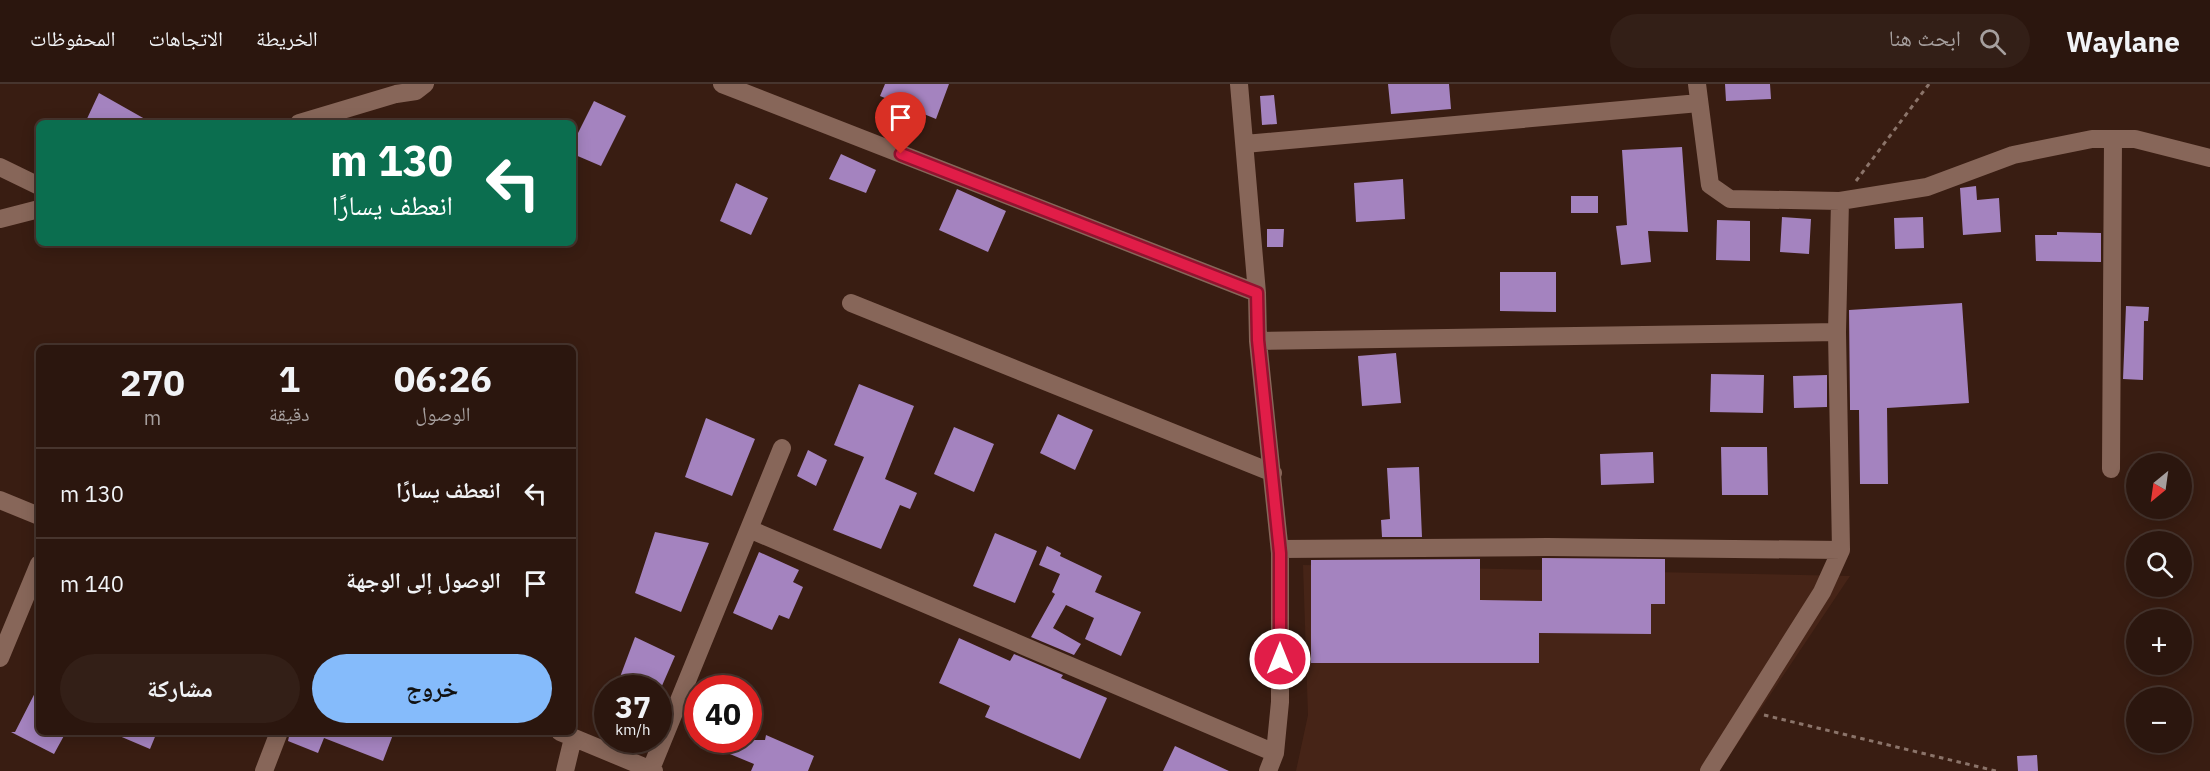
<!DOCTYPE html>
<html lang="ar">
<meta charset="utf-8">
<style>
body{margin:0;font-family:"IBM Plex Sans","Noto Naskh Arabic",sans-serif;background:#331f17;color:#f1f3f6;direction:rtl;height:100vh;display:flex;flex-direction:column;font-size:22px;white-space:nowrap}
*{box-sizing:border-box;margin:0}
p{font-size:20px;color:#a69f9e}
.icon{flex:none;width:33px;height:33px;fill:none;stroke:currentColor;stroke-width:2;stroke-linecap:round;stroke-linejoin:round}
.map{position:relative;flex:1;overflow:hidden;direction:ltr}
.drawer{position:absolute;left:36px;top:261px;width:540px;height:390px;display:flex;flex-direction:column;background:#2b160e;border-radius:9px;box-shadow:0 3px 15px #0003,0 0 0 2px #47352e;direction:rtl}
.drawer>*{flex:none}
.hud{position:absolute;left:36px;top:36px;width:540px;height:126px;border-radius:9px;box-shadow:0 3px 15px #0003,0 0 0 2px #47352e;direction:rtl;background:#0b6e4f;color:#fff;overflow:hidden}
.needle{width:39px;rotate:209deg}
.fabs{position:absolute;left:2126px;top:369px;display:grid;gap:12px}
.fabs a{display:grid;place-items:center;width:66px;height:66px;border-radius:50%;background:#2b160e;box-shadow:0 3px 15px #0003,0 0 0 2px #47352e;font-size:30px}
.speed{position:absolute;left:594px;top:591px;display:flex;gap:12px;font-size:30px;font-weight:700;text-align:center}
.speed>*{display:grid;place-content:center;width:78px;height:78px;border-radius:50%;background:#2b160e;box-shadow:0 3px 15px #0003,0 0 0 2px #47352e;line-height:1}
.speed small{font-size:15px;font-weight:400}
.speed .limit{border:9px solid #d22;background:#fff;color:#111}
.pin{position:absolute;display:grid;place-items:center;width:51px;height:51px;color:#fff;margin:-62px -26px;border-radius:50% 50% 50% 0;rotate:-45deg;box-shadow:0 0 6px #0007}
.pin .icon{rotate:45deg}
.me{position:absolute;width:66px;margin:-33px;rotate:0deg;stroke-linejoin:round;filter:drop-shadow(0 0 4px #0008)}
.turn{display:flex;align-items:center;gap:21px;height:126px;padding:0 24px;font-size:27px}
.turn .icon{width:78px;height:78px;stroke-width:2.5}
.turn b{display:block;font-size:42px;line-height:51px}
.eta{display:flex;justify-content:space-evenly;align-items:center;height:102px;text-align:center}
.eta b{font-size:36px;font-weight:700;line-height:42px}
.button{display:flex;gap:12px;margin-top:auto;padding:12px 24px}
.button a{flex:1;height:69px;border-radius:36px;background:#85bbfb;color:#111;font-size:24px;font-weight:700;line-height:69px;text-align:center}
.button a+a{background:#331f17;color:#f1f3f6}
ul{padding:0;list-style:none}
li{display:flex;align-items:center;gap:18px;height:90px;padding:0 24px;border-top:2px solid #47352e}
li div{flex:1}
li b{display:block;font-size:22px}
li em{font-style:normal}
header{display:flex;align-items:center;gap:36px;box-sizing:border-box;height:84px;padding:0 30px;background:#2b160e;border-bottom:2px solid #47352e}
header strong{font-size:28px}
nav{display:flex;gap:33px;margin-inline-start:auto;font-size:21px}
.search{width:420px;height:54px;background:#331f17;display:flex;align-items:center;gap:15px;box-sizing:border-box;padding:0 21px;border-radius:33px;color:#a69f9e;font-size:22px}
.map>svg:first-child{display:block}
.built{fill:#462417}
.building{fill:#a483bf}
.lines{fill:none;stroke-linecap:round;stroke-linejoin:round}
.path{stroke:#8b746a;stroke-width:3;stroke-dasharray:4.5 4.5;stroke-linecap:butt}
.minor{stroke:#876659;stroke-width:18}
.route-casing{stroke:#92132f;stroke-width:15}
.route{stroke:#e11d48;stroke-width:10}
</style>
<header>
<strong>Waylane</strong>
<div class="search"><svg class="icon" aria-label="search" viewBox="0 0 24 24"><circle cx="10" cy="10" r="6"/><path d="M15 15l6 6"/></svg>ابحث هنا</div>
<nav><a>الخريطة</a><a>الاتجاهات</a><a>المحفوظات</a></nav>
</header>
<div class="map">
<svg width="2210" height="687" viewBox="0 0 2210 687">
<rect width="100%" height="100%" fill="#391d12"/>
<path class="built" d="M 1303,481 L 1850,492 L 1719,687 L 1296,687 L 1308,631 Z"/>
<path class="building" d="M 885,0 L 949,0 L 936,35 L 880,12 Z
M 1388,0 L 1449,0 L 1451,25 L 1391,30 Z
M 1725,0 L 1770,0 L 1771,15 L 1726,17 Z
M 99,9 L 152,39 L 85,39 Z
M 1274,11 L 1277,40 L 1262,41 L 1260,12 Z
M 594,17 L 626,32 L 601,82 L 573,70 L 573,59 Z
M 1682,63 L 1688,148 L 1648,147 L 1651,178 L 1621,181 L 1616,142 L 1627,141 L 1622,66 Z
M 841,70 L 876,86 L 866,109 L 829,95 Z
M 1403,95 L 1405,135 L 1356,138 L 1354,99 Z
M 736,99 L 768,114 L 751,151 L 720,137 Z
M 1976,102 L 1977,116 L 1999,114 L 2001,148 L 1963,151 L 1960,104 Z
M 957,105 L 1006,127 L 988,168 L 939,146 Z
M 1571,112 L 1598,112 L 1598,129 L 1571,129 Z
M 1782,133 L 1811,135 L 1809,170 L 1780,168 Z
M 1923,133 L 1924,164 L 1895,165 L 1894,134 Z
M 1717,136 L 1750,137 L 1750,177 L 1716,176 Z
M 1267,145 L 1284,145 L 1283,163 L 1267,163 Z
M 2057,148 L 2101,149 L 2101,178 L 2036,177 L 2035,151 L 2057,151 Z
M 1500,188 L 1556,188 L 1556,228 L 1500,227 Z
M 1962,219 L 1969,319 L 1887,324 L 1888,400 L 1860,400 L 1859,326 L 1850,326 L 1850,322 L 1849,226 Z
M 2126,222 L 2149,223 L 2148,237 L 2144,237 L 2143,296 L 2123,295 Z
M 1396,269 L 1401,319 L 1362,322 L 1358,272 Z
M 1711,290 L 1764,291 L 1763,329 L 1710,328 Z
M 1827,291 L 1827,323 L 1794,324 L 1793,292 Z
M 859,300 L 914,322 L 885,395 L 917,409 L 910,425 L 900,421 L 881,465 L 833,446 L 864,373 L 834,361 Z
M 1058,330 L 1093,346 L 1075,386 L 1040,369 Z
M 706,334 L 755,355 L 732,412 L 685,393 Z
M 954,343 L 994,360 L 974,408 L 934,390 Z
M 1721,363 L 1767,363 L 1768,411 L 1722,411 Z
M 808,366 L 827,376 L 816,402 L 797,392 Z
M 1653,368 L 1654,399 L 1601,401 L 1600,370 Z
M 1419,383 L 1422,453 L 1382,453 L 1381,436 L 1390,435 L 1387,384 Z
M 655,448 L 709,459 L 681,528 L 635,509 Z
M 995,449 L 1037,467 L 1015,519 L 973,502 Z
M 1047,462 L 1061,469 L 1060,472 L 1102,492 L 1095,508 L 1141,528 L 1121,572 L 1085,555 L 1094,534 L 1066,521 L 1053,544 L 1081,560 L 1074,571 L 1031,553 L 1055,510 L 1052,508 L 1060,490 L 1039,481 Z
M 759,468 L 799,486 L 793,498 L 803,503 L 789,535 L 779,531 L 772,546 L 733,529 Z
M 1542,474 L 1665,475 L 1665,520 L 1651,520 L 1651,550 L 1539,549 L 1539,579 L 1311,579 L 1311,476 L 1480,475 L 1480,516 L 1542,517 Z
M 635,553 L 675,572 L 661,604 L 626,604 L 617,601 Z
M 959,554 L 1010,577 L 1014,570 L 1063,591 L 1061,594 L 1107,614 L 1080,675 L 985,633 L 990,622 L 939,599 Z
M 39,601 L 39,648 L 66,648 L 54,670 L 11,648 L 15,648 Z
M 110,648 L 157,648 L 150,665 Z
M 290,648 L 394,648 L 383,677 L 324,654 L 318,669 L 288,657 Z
M 766,651 L 814,672 L 808,687 L 751,687 L 754,680 L 696,656 L 765,656 Z
M 1175,662 L 1229,687 L 1163,687 Z
M 2037,671 L 2038,687 L 2018,687 L 2017,672 Z"/>
<g class="lines">
<path class="path" d="M 1856,97 L 1929,0
M 1764,631 L 1996,687"/>
<path class="minor" d="M 722,0 L 1257,209
M 1239,0 L 1257,209 L 1258,257 L 1280,469 L 1280,618 L 1275,669 L 1268,687
M 1697,0 L 1710,101 L 1730,115 L 1840,117 L 1927,103 L 2013,71 L 2092,55 L 2135,55 L 2210,74
M 299,39 L 396,10 L 416,7 L 425,0
M 1245,60 L 1699,19
M 0,83 L 39,102
M 0,135 L 39,125
M 851,219 L 1273,389
M 1258,257 L 1837,248
M 782,364 L 749,445 L 1275,669
M 2111,385 L 2113,55
M 0,416 L 39,432
M 1280,465 L 1547,463 L 1841,466
M 0,574 L 39,480
M 560,648 L 654,687
M 651,685 L 749,445
M 264,687 L 279,648
M 565,687 L 573,654
M 1709,687 L 1822,508 L 1841,466 L 1837,248 L 1840,117"/>
</g>
<g class="lines">
<g class="route-casing">
<path id="route" d="M 901,70 L 1257,209 L 1258,256 L 1280,469 L 1280,575"/>
</g>
<use href="#route" class="route"/>
</g>
</svg>
<div class="fabs">
<a><svg class="needle" viewBox="-14 -14 28 28"><path d="M0-13l5 13h-10z" fill="#e53935"/><path d="M0 13l5-13h-10z" fill="#a69f9e"/></svg></a>
<a><svg class="icon" aria-label="search" viewBox="0 0 24 24"><circle cx="10" cy="10" r="6"/><path d="M15 15l6 6"/></svg></a>
<a>+</a>
<a>−</a>
</div>
<div class="speed"><div>37<small>km/h</small></div><div class="limit">40</div></div>
<div class="pin" style="left:901px;top:70px;background:#d93025"><svg class="icon" aria-label="arrive" viewBox="0 0 24 24"><path d="M6 21V4h12l-3 4 3 4H6"/></svg></div>
<svg class="me" style="left:1280px;top:575px" viewBox="-20 -20 40 40"><circle r="17" fill="#e11d48" stroke="#fff" stroke-width="3"/><path d="M0-11L8 9 0 5-8 9z" fill="#fff"/></svg>
<div class="hud">
<div class="turn"><svg class="icon" aria-label="left" viewBox="0 0 24 24"><path d="M17 20v-9H6M10 6l-5 5 5 5"/></svg><div><b>130 m</b>انعطف يسارًا</div></div>
</div>
<section class="drawer">
<div class="eta">
<div><b>06:26</b><p>الوصول</p></div>
<div><b>1</b><p>دقيقة</p></div>
<div><b>270</b><p>m</p></div>
</div>
<ul>
<li><svg class="icon" aria-label="left" viewBox="0 0 24 24"><path d="M17 20v-9H6M10 6l-5 5 5 5"/></svg><div><b>انعطف يسارًا</b></div><em>130 m</em></li>
<li><svg class="icon" aria-label="arrive" viewBox="0 0 24 24"><path d="M6 21V4h12l-3 4 3 4H6"/></svg><div><b>الوصول إلى الوجهة</b></div><em>140 m</em></li>
</ul>
<div class="button"><a>خروج</a><a>مشاركة</a></div>
</section>
</div>
